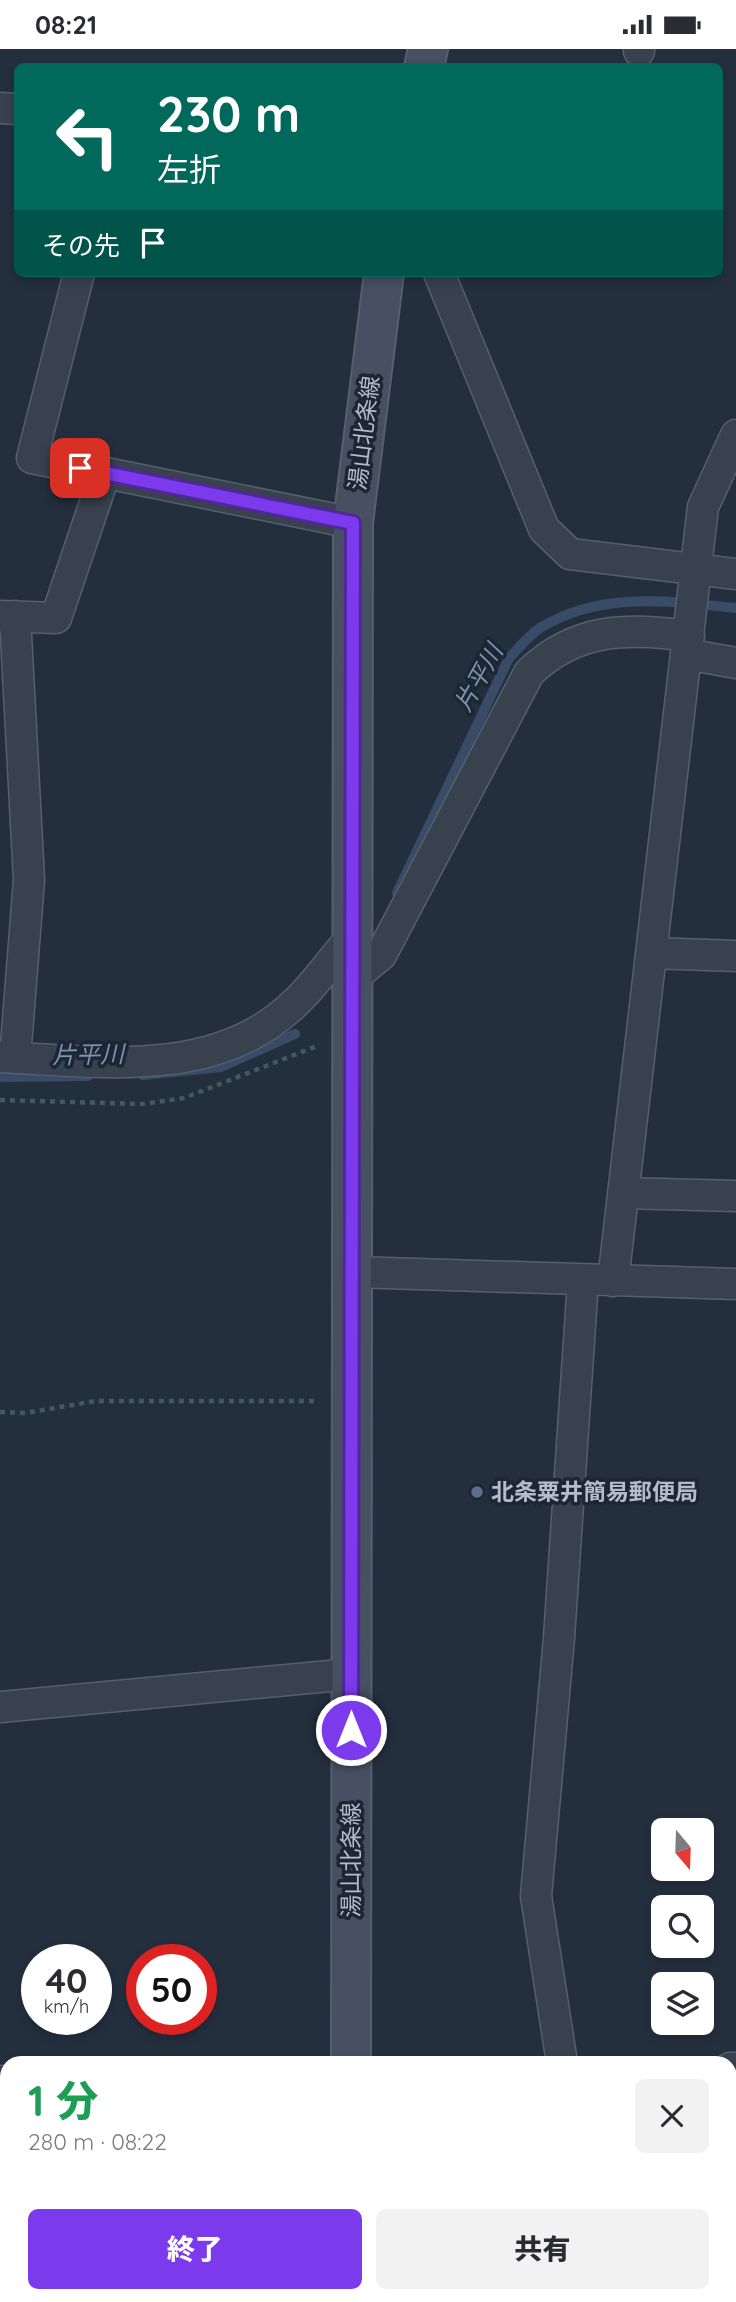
<!DOCTYPE html>
<html lang="ja">
<meta charset="utf-8">
<style>
body{margin:0;font-family:Quicksand,"Noto Sans JP",sans-serif;background:#f2f2f3;color:#2b2b33;height:100vh;display:flex;flex-direction:column;font-size:26px;white-space:nowrap}
*{box-sizing:border-box;margin:0}
p{font-size:23px;color:#7c7c81}
.icon{flex:none;width:38px;height:38px;fill:none;stroke:currentColor;stroke-width:2;stroke-linecap:round;stroke-linejoin:round}
.map{position:relative;flex:1;overflow:hidden}
.panel{position:absolute;left:0px;top:2007px;width:737px;height:247px;display:flex;flex-direction:column;background:#fff;border-radius:21px 21px 0 0;box-shadow:0 4px 10px #0003}
.panel>*{flex:none}
.guide{position:absolute;left:14px;top:14px;width:709px;height:214px;border-radius:10px;box-shadow:0 4px 10px #0003;background:#00695c;color:#fff;overflow:hidden}
.needle{width:46px;rotate:161deg}
.fabs{position:absolute;left:651px;top:1769px;display:grid;gap:14px}
.fabs a{display:grid;place-items:center;width:63px;height:63px;border-radius:10px;background:#fff;box-shadow:0 4px 10px #0003;font-size:35px}
.speed{position:absolute;left:21px;top:1895px;display:flex;gap:14px;font-size:35px;font-weight:700;text-align:center}
.speed>*{display:grid;place-content:center;width:91px;height:91px;border-radius:50%;background:#fff;box-shadow:0 4px 10px #0003;line-height:1}
.speed small{font-size:18px;font-weight:400}
.speed .limit{border:10px solid #d22;background:#fff;color:#111}
.pin{position:absolute;display:grid;place-items:center;width:60px;height:60px;color:#fff;margin:-30px;border-radius:14px;box-shadow:0 4px 10px #0006}
.me{position:absolute;width:77px;margin:-38px;rotate:0deg;stroke-linejoin:round;filter:drop-shadow(0 0 5px #0008)}
.turn{display:flex;align-items:center;gap:24px;height:147px;padding:0 28px;font-size:32px}
.turn .icon{width:91px;height:91px;stroke-width:2.5}
.turn b{display:block;font-size:49px;line-height:60px}
.then{display:flex;align-items:center;height:66px;padding:0 28px;background:#0003;gap:14px;font-size:26px}
.round{display:grid;place-items:center;flex:none;width:74px;height:74px;border-radius:10px;background:#f2f2f3}
.overview{display:flex;align-items:center;justify-content:space-between;height:119px;padding:0 28px}
h1{font-size:42px;font-weight:800;line-height:52px;color:#1e9e55}
.cta{display:flex;gap:14px;margin-top:auto;padding:14px 28px}
.cta a{flex:1;height:80px;border-radius:10px;background:#7c3aed;color:#fff;font-size:28px;font-weight:800;line-height:80px;text-align:center}
.cta a+a{background:#f2f2f3;color:#2b2b33}
.status{display:flex;justify-content:space-between;align-items:center;height:49px;padding:0 35px;background:#fff;direction:ltr}
.status svg{height:19px;fill:currentColor}
.map>svg:first-child{display:block}
.lines{fill:none;stroke-linecap:round;stroke-linejoin:round}
.stream{stroke:#394c67;stroke-width:10}
.street-casing{stroke:#565f6c;stroke-width:33}
.secondary-casing{stroke:#565f6c;stroke-width:42}
.path{stroke:#44595c;stroke-width:4.5;stroke-dasharray:5 5;stroke-linecap:butt}
.street{stroke:#38414e;stroke-width:30}
.secondary{stroke:#465061;stroke-width:38}
.route-casing{stroke:#51269a;stroke-width:18}
.route{stroke:#7c3aed;stroke-width:12}
.service-dot{fill:#5c6f8a;stroke:#1d2633;stroke-width:2.5}
.labels{text-anchor:middle;stroke-width:7;stroke-linejoin:round;paint-order:stroke}
.street-label{font-size:23px;fill:#b4bcc9;stroke:#1d2633}
.poi-label{font-size:23px;font-weight:bold;fill:#b4bcc9;stroke:#1d2633;text-anchor:start}
.water-label{font-size:24px;font-style:italic;fill:#7c92b1;stroke:#1d2633}
</style>
<div class="status"><b>08:21</b><svg viewBox="0 0 49 12"><path d="M0 12V9h3v3zM5 12V6h3v6zM10 12V3h3v9zM15 12V0h3v12zM26 1h20v11H26zM47 4h2v5h-2z"/></svg></div>
<div class="map">
<svg width="736" height="2253" viewBox="0 0 736 2253">
<rect width="100%" height="100%" fill="#242f3e"/>
<g class="lines">
<path class="stream" d="M 397,844 L 509,609 C 518,600 529,586 540,579 C 600,542 670,552 736,559
M 143,1026 L 221,1018 L 295,985
M 0,1028 L 88,1027"/>
<g class="street-casing">
<path id="street" d="M 639,2 L 639,0
M 0,59 L 18,60
M 79,224 L 32,409 L 353,474
M 439,224 L 544,480 L 570,505 L 736,525
M 0,567 L 56,569 L 105,424
M 15,567 L 29,831 L 15,1009
M 686,605 L 736,614
M 651,904 L 736,907
M 353,929 L 381,906 L 529,624 C 575,579 628,578 689,587
M 0,1008 C 95,1012 206,1030 285,963 C 311,942 331,911 353,887
M 623,1144 L 736,1147
M 354,1223 L 736,1235
M 613,1232 L 703,458 L 736,386
M 0,1658 L 351,1625
M 562,2014 L 536,1847 L 559,1589 L 583,1232
M 730,2019 L 736,2019
M 0,2032 L 7,2032
M 655,2247 L 656,2253"/>
</g>
<g class="secondary-casing">
<path id="secondary" d="M 424,18 L 428,0
M 351,2014 L 353,474 L 384,224
M 351,2253 L 351,2247"/>
</g>
<path class="path" d="M 0,1051 L 143,1055 L 184,1049 L 317,997
M 0,1363 L 26,1364 L 95,1352 L 317,1352"/>
<use href="#street" class="street"/>
<use href="#secondary" class="secondary"/>
</g>
<g class="lines">
<g class="route-casing">
<path id="route" d="M 80,419 L 353,474 L 351,1681"/>
</g>
<use href="#route" class="route"/>
</g>
<circle class="service-dot" cx="477" cy="1443" r="7"/>
<g class="labels">
<g class="street-label">
<text transform="translate(364 384) rotate(-83)" y="8">湯山北条線</text>
<text transform="translate(351 1811) rotate(-90)" y="8">湯山北条線</text>
</g>
<g class="poi-label">
<text x="491" y="1451">北条粟井簡易郵便局</text>
</g>
<g class="water-label">
<text transform="translate(479 629) rotate(-61)" y="8">片平川</text>
<text transform="translate(88 1006) rotate(-1)" y="8">片平川</text>
</g>
</g>
</svg>
<div class="fabs">
<a><svg class="needle" viewBox="-14 -14 28 28"><path d="M0-13l5 13h-10z" fill="#e53935"/><path d="M0 13l5-13h-10z" fill="#7c7c81"/></svg></a>
<a><svg class="icon" aria-label="search" viewBox="0 0 24 24"><circle cx="10" cy="10" r="6"/><path d="M15 15l6 6"/></svg></a>
<a><svg class="icon" aria-label="layers" viewBox="0 0 24 24"><path d="M12 4l9 5-9 5-9-5zM3 14l9 5 9-5"/></svg></a>
</div>
<div class="speed"><div>40<small>km/h</small></div><div class="limit">50</div></div>
<div class="pin" style="left:80px;top:419px;background:#d93025"><svg class="icon" aria-label="arrive" viewBox="0 0 24 24"><path d="M6 21V4h12l-3 4 3 4H6"/></svg></div>
<svg class="me" style="left:351px;top:1681px" viewBox="-20 -20 40 40"><circle r="17" fill="#7c3aed" stroke="#fff" stroke-width="3"/><path d="M0-11L8 9 0 5-8 9z" fill="#fff"/></svg>
<div class="guide">
<div class="turn"><svg class="icon" aria-label="left" viewBox="0 0 24 24"><path d="M17 20v-9H6M10 6l-5 5 5 5"/></svg><div><b>230 m</b>左折</div></div>
<div class="then">その先<svg class="icon" aria-label="arrive" viewBox="0 0 24 24"><path d="M6 21V4h12l-3 4 3 4H6"/></svg></div>
</div>
<section class="panel">
<div class="overview"><div><h1>1 分</h1><p>280 m · 08:22</p></div><a class="round"><svg class="icon" aria-label="close" viewBox="0 0 24 24"><path d="M6 6l12 12M18 6L6 18"/></svg></a></div>
<div class="cta"><a>終了</a><a>共有</a></div>
</section>
</div>
